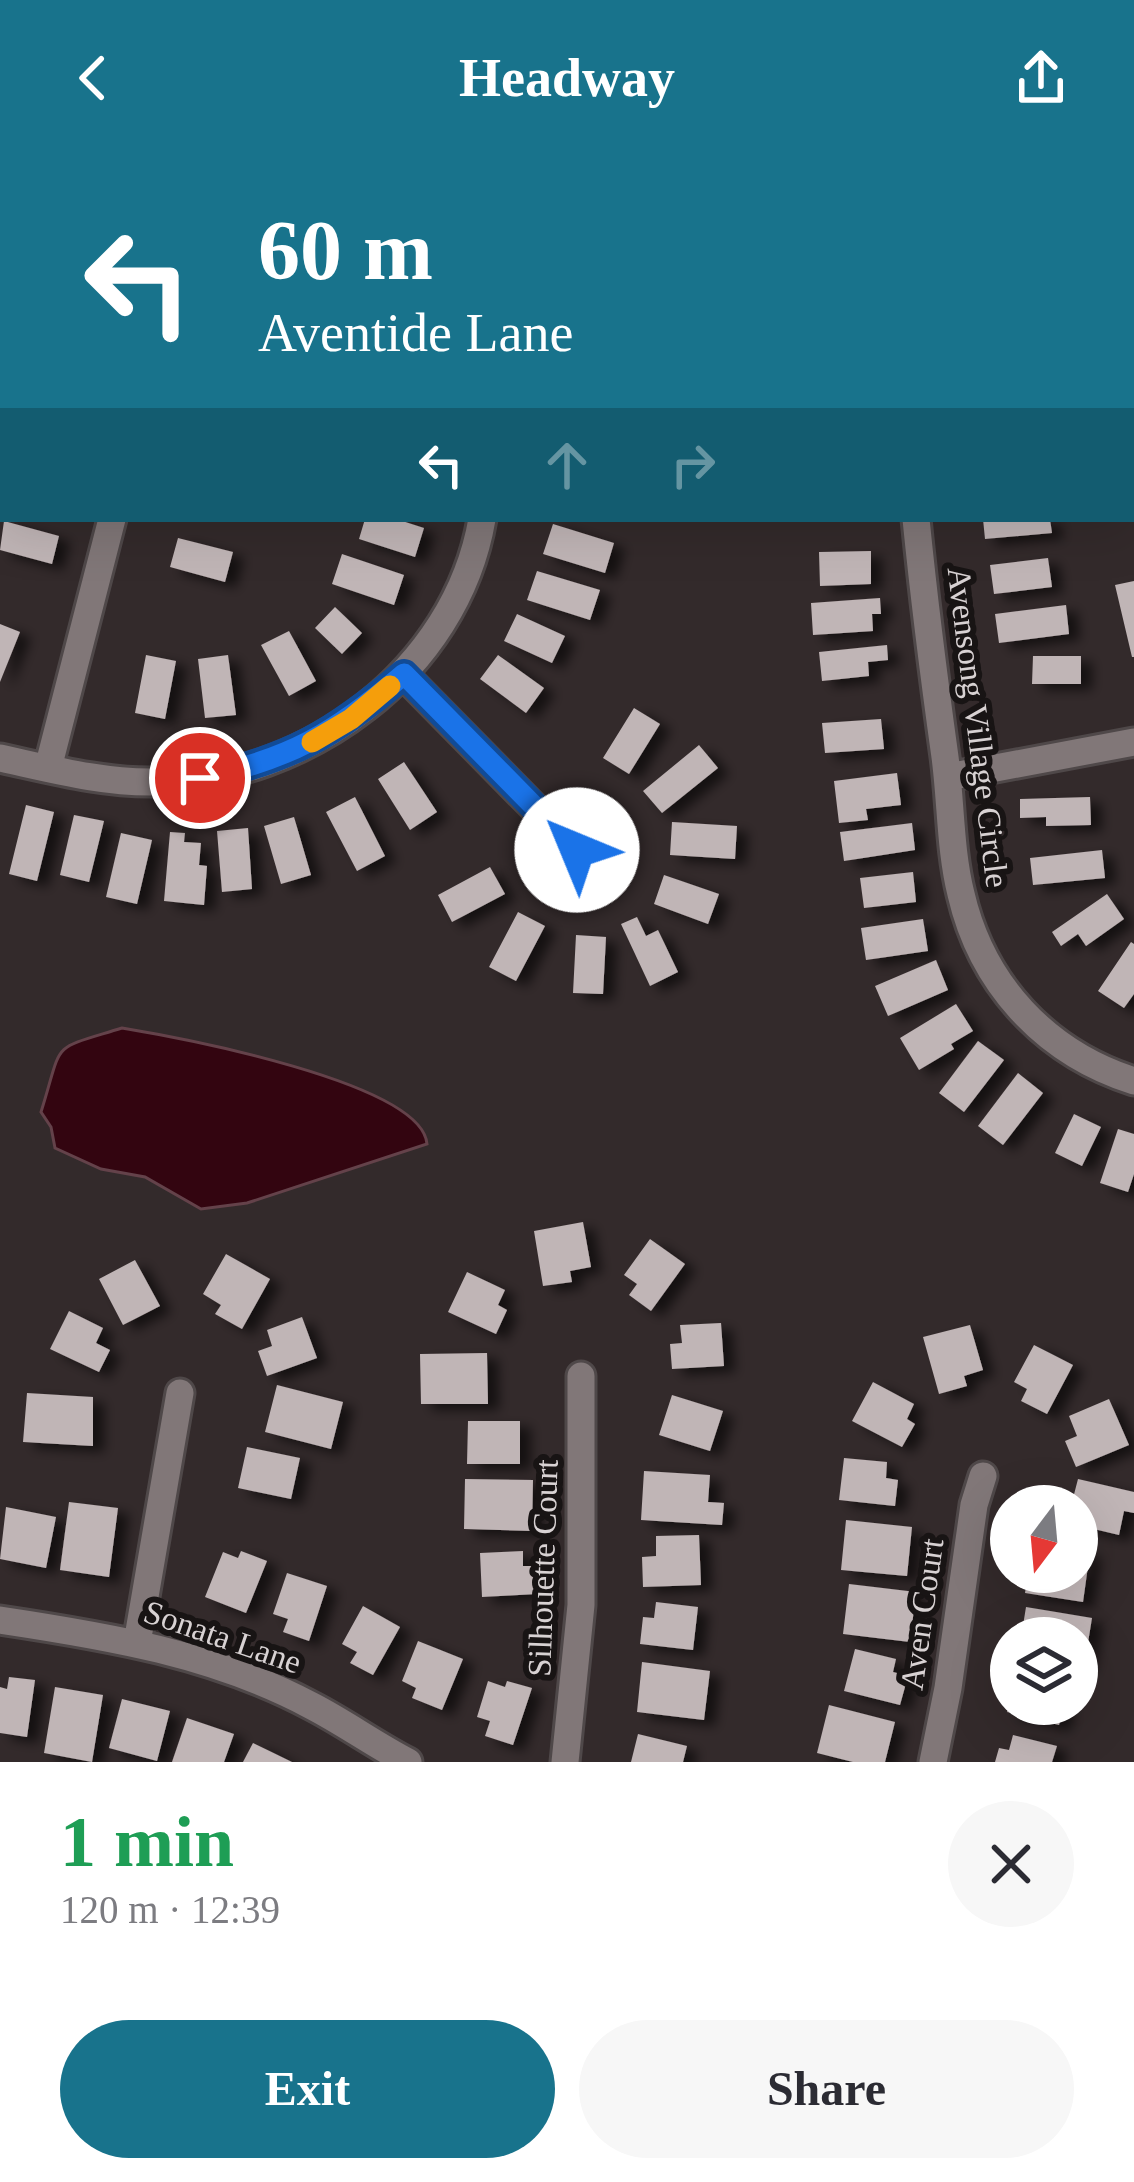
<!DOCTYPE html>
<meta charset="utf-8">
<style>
body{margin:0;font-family:Georgia,serif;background:#f7f7f7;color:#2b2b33;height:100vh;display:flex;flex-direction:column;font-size:45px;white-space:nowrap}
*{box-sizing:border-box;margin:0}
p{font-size:39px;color:#7c7c81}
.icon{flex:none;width:66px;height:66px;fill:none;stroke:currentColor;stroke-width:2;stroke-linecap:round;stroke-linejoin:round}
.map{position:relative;height:1606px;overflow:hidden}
.sheet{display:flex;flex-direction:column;background:#fff;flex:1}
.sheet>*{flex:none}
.banner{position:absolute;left:0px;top:0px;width:1134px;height:366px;box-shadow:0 12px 48px #0002;background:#18738c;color:#fff;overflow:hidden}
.needle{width:78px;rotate:196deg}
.buttons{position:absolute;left:990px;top:1329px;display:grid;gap:24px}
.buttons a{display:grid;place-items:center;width:108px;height:108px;border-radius:50%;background:#fff;box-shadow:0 12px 48px #0002;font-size:60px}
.pin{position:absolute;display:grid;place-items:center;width:102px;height:102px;color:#fff;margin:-51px;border:6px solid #fff;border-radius:50%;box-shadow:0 3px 12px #0007}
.me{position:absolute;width:132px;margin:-66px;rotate:315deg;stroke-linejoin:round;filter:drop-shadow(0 0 9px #0008)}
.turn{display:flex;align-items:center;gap:42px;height:252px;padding:0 60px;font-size:54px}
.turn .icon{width:156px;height:156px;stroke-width:2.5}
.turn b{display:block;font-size:84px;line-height:102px}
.lanes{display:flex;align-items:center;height:114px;padding:0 60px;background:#0003;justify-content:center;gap:60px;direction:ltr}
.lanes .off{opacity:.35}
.round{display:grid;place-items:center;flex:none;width:126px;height:126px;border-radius:63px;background:#f7f7f7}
.overview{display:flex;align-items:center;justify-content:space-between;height:204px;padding:0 60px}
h1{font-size:72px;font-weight:700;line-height:90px;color:#1e9e55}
.cta{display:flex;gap:24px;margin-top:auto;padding:24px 60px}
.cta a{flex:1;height:138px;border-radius:72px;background:#18738c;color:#fff;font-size:48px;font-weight:700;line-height:138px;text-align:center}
.cta a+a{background:#f7f7f7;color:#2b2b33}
header{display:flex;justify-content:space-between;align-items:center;height:156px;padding:0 60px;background:#18738c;color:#fff;font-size:54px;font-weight:700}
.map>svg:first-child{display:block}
.water{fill:#330510;stroke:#64424a;stroke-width:3}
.building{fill:#c0b5b6;filter:url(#shadow)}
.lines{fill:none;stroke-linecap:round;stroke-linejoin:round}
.street-casing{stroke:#4f4849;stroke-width:33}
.street{stroke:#817778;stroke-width:27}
.route-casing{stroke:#114b97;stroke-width:30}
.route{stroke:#1a73e8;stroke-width:21}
.slow{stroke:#f59e0b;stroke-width:21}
.labels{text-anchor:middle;stroke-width:12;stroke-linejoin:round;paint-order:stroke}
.street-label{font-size:33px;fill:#d8d2d3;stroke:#181414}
</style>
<header><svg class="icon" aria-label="back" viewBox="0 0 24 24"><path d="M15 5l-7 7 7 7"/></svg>Headway<svg class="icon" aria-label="share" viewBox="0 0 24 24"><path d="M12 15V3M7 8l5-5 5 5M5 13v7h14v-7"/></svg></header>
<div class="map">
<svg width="1134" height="1606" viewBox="0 0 1134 1606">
<defs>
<filter id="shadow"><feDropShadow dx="11" dy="6" stdDeviation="6" flood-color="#0009"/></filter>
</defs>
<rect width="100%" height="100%" fill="#332a2b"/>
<path class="water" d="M 122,872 C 176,881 422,926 427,988 L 247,1047 L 201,1053 L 145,1021 L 101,1013 L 55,992 L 51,971 L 41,956 C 64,883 48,895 122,872 Z"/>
<path class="building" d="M 365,363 L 396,363 L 424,372 L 415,401 L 359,383 Z
M 983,363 L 1050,363 L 1052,377 L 985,383 Z
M 4,365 L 59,380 L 52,408 L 0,394 Z
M 553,368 L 614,387 L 605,417 L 543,398 Z
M 178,382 L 233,396 L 225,426 L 170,411 Z
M 871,395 L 871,428 L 820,430 L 819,396 Z
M 342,398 L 404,419 L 394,449 L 332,428 Z
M 1048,402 L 1052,431 L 994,438 L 990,409 Z
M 537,415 L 600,434 L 590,464 L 527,444 Z
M 1134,425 L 1134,501 L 1132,501 L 1115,429 Z
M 880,442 L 881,458 L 872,458 L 873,475 L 813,479 L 811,447 Z
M 1066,449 L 1069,478 L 999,487 L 995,458 Z
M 335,451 L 362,477 L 342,498 L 315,472 Z
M 517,458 L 565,480 L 552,507 L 504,485 Z
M 0,468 L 20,476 L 0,526 Z
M 289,475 L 316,525 L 289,540 L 261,489 Z
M 887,489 L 888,504 L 868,506 L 869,520 L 822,525 L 819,496 Z
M 146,499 L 176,505 L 165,563 L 135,557 Z
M 228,499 L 236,559 L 205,562 L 198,503 Z
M 498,499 L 544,532 L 526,557 L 480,523 Z
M 1033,500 L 1081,500 L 1081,528 L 1032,528 Z
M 634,552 L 660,568 L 629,618 L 603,602 Z
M 881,563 L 884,593 L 825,597 L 822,567 Z
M 699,589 L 718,612 L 662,657 L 643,635 Z
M 404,606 L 437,656 L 410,674 L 378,623 Z
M 897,617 L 901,649 L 866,653 L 868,664 L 839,667 L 834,625 Z
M 355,641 L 385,700 L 357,715 L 326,656 Z
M 1090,641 L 1091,669 L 1046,670 L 1046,661 L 1020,662 L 1020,643 Z
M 26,649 L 54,656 L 37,725 L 9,718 Z
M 74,659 L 104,665 L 89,726 L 60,719 Z
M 294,661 L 311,719 L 281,728 L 264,670 Z
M 672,666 L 737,670 L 735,703 L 670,699 Z
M 912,667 L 915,694 L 844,705 L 840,676 Z
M 248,672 L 252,733 L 222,736 L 217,675 Z
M 170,676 L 185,677 L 184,686 L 201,687 L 199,709 L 207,710 L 204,749 L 164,745 Z
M 121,677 L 152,684 L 137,748 L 106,741 Z
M 1102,694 L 1105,722 L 1033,729 L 1030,702 Z
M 490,711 L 505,738 L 452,766 L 438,739 Z
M 913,716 L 916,746 L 864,752 L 860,722 Z
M 664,719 L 719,738 L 708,768 L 654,748 Z
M 1107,738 L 1124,763 L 1086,790 L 1078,778 L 1061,790 L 1052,776 Z
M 518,756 L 545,770 L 516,825 L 489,811 Z
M 637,761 L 646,780 L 658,774 L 678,816 L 650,830 L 621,768 Z
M 923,763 L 928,795 L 866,804 L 861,772 Z
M 576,779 L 606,781 L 603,838 L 573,837 Z
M 1131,786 L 1134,788 L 1134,838 L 1124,852 L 1098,835 Z
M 936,804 L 948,834 L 888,860 L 875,830 Z
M 956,848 L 973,875 L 951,888 L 954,893 L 919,914 L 900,882 Z
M 978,885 L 1004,904 L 964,956 L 939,937 Z
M 1018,917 L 1043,937 L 1003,989 L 978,970 Z
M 1074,958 L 1101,971 L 1082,1010 L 1055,997 Z
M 1118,973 L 1134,978 L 1134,1018 L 1128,1036 L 1100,1027 Z
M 583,1066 L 591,1111 L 570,1115 L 572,1126 L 543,1130 L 534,1075 Z
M 650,1083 L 685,1108 L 651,1155 L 629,1139 L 637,1128 L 624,1119 Z
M 226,1098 L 270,1123 L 242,1173 L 215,1158 L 221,1149 L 203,1138 Z
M 135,1104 L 160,1150 L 123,1169 L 99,1123 Z
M 467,1116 L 505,1134 L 498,1149 L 507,1154 L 496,1178 L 448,1156 Z
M 69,1155 L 103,1172 L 96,1187 L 110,1194 L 99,1216 L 50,1193 Z
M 302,1161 L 317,1202 L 267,1220 L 258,1195 L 272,1190 L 267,1174 Z
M 721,1167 L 724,1210 L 672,1213 L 670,1188 L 682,1187 L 680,1169 Z
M 970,1169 L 983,1214 L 964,1220 L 967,1230 L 939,1238 L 923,1181 Z
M 1034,1189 L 1073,1209 L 1047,1258 L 1021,1245 L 1027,1233 L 1014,1226 Z
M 487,1197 L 488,1248 L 421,1248 L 420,1198 Z
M 873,1226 L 914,1248 L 907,1263 L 915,1268 L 902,1291 L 852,1265 Z
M 277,1229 L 343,1246 L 331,1293 L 265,1276 Z
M 27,1237 L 93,1241 L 93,1290 L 23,1286 Z
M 672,1239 L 723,1255 L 710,1295 L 659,1279 Z
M 1109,1243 L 1129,1289 L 1076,1311 L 1065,1285 L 1077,1280 L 1069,1260 Z
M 468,1265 L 520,1265 L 520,1308 L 467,1308 Z
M 247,1291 L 300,1302 L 291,1343 L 238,1332 Z
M 844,1302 L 887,1306 L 886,1322 L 898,1324 L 895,1350 L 839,1344 Z
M 644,1315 L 710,1319 L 708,1346 L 724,1347 L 722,1369 L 641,1364 Z
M 465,1323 L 533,1324 L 532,1375 L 464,1373 Z
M 1078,1323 L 1134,1336 L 1134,1357 L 1124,1355 L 1119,1379 L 1077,1369 L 1077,1350 L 1071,1350 Z
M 69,1346 L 118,1352 L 109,1421 L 60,1414 Z
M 6,1351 L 56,1361 L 46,1412 L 0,1403 Z
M 846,1364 L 912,1371 L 907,1420 L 841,1414 Z
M 699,1379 L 701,1429 L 643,1431 L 642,1401 L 656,1400 L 656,1380 Z
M 1077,1394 L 1090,1396 L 1083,1446 L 1025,1437 L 1028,1416 L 1077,1416 Z
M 241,1395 L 267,1405 L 246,1457 L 205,1441 L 223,1396 L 238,1402 Z
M 523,1395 L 523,1410 L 535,1410 L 537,1438 L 482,1441 L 480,1397 Z
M 287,1417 L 327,1430 L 309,1485 L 283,1476 L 288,1463 L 273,1458 Z
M 849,1428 L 916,1436 L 910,1486 L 843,1478 Z
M 656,1446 L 698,1451 L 693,1494 L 640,1488 L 643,1461 L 654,1462 Z
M 363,1450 L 400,1471 L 373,1519 L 350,1507 L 357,1496 L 342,1488 Z
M 1026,1451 L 1092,1462 L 1084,1511 L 1077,1510 L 1077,1482 L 1021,1482 Z
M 418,1485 L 463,1503 L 442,1554 L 412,1542 L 416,1532 L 402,1525 Z
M 855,1493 L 896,1503 L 893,1516 L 908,1520 L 900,1549 L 844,1535 Z
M 642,1506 L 710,1515 L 704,1564 L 637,1556 Z
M 9,1521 L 35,1524 L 27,1581 L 0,1577 L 0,1531 L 7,1533 Z
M 488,1525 L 505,1531 L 507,1525 L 532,1532 L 513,1589 L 485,1580 L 490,1565 L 477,1561 Z
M 55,1531 L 103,1539 L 92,1606 L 44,1597 Z
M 122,1543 L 170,1555 L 157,1605 L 109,1592 Z
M 1009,1548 L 1064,1548 L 1059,1569 L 1007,1556 Z
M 829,1549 L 895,1566 L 885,1606 L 853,1606 L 817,1597 Z
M 187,1562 L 234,1578 L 224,1606 L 172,1606 Z
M 638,1578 L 687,1590 L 683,1606 L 631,1606 Z
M 1013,1579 L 1057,1590 L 1052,1606 L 995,1606 L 999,1592 L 1009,1594 Z
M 253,1587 L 292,1606 L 243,1606 Z"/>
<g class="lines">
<g class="street-casing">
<path id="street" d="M 521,0 L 524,3
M 258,3 L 260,0
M 916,363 C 924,443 934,522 945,601 C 951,646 950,694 961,738 C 982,829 1046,897 1134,925
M 403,518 L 576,694
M 0,602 C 51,613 103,627 155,626 C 306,625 456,515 482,363
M 48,612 L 112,363
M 948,621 L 1134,586
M 0,1464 C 107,1480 215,1498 312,1550 C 345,1567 375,1589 408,1606
M 137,1487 L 180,1237
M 565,1606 L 581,1449 L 581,1220
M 933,1606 L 948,1532 L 974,1349 L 983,1320"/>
</g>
<use href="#street" class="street"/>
</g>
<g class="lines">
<g class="route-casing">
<path id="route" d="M 200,622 C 289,604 335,577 404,518 L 577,694"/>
</g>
<use href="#route" class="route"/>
<path class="slow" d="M 312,586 L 351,563 L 390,530"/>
</g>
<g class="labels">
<g class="street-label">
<text transform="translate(979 571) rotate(83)" y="12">Avensong Village Circle</text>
<text transform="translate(542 1412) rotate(-88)" y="12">Silhouette Court</text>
<text transform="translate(921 1458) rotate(-82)" y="12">Aven Court</text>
<text transform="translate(223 1480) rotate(19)" y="12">Sonata Lane</text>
</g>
</g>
</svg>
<div class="buttons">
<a><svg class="needle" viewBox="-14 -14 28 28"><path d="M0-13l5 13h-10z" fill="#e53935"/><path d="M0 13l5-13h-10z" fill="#7c7c81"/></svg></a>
<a><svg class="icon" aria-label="layers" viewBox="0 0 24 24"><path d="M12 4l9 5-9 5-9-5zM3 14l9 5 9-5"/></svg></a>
</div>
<div class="pin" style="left:200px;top:622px;background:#d93025"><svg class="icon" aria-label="arrive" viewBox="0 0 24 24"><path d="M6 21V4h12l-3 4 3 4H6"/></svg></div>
<svg class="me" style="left:577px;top:694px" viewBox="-20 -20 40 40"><circle r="19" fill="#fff"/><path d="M0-13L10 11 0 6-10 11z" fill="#1a73e8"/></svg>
<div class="banner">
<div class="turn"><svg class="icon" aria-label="left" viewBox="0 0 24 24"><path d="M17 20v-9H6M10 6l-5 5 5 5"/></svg><div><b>60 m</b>Aventide Lane</div></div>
<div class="lanes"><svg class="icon" aria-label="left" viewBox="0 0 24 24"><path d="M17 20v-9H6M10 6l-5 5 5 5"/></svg><svg class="icon off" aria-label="ahead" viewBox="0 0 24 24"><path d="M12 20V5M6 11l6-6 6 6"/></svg><svg class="icon off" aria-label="right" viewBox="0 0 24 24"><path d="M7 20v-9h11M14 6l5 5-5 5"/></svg></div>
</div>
</div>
<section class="sheet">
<div class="overview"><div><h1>1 min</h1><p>120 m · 12:39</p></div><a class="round"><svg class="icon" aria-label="close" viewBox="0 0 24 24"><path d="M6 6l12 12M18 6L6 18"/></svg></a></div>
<div class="cta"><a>Exit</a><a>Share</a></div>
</section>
